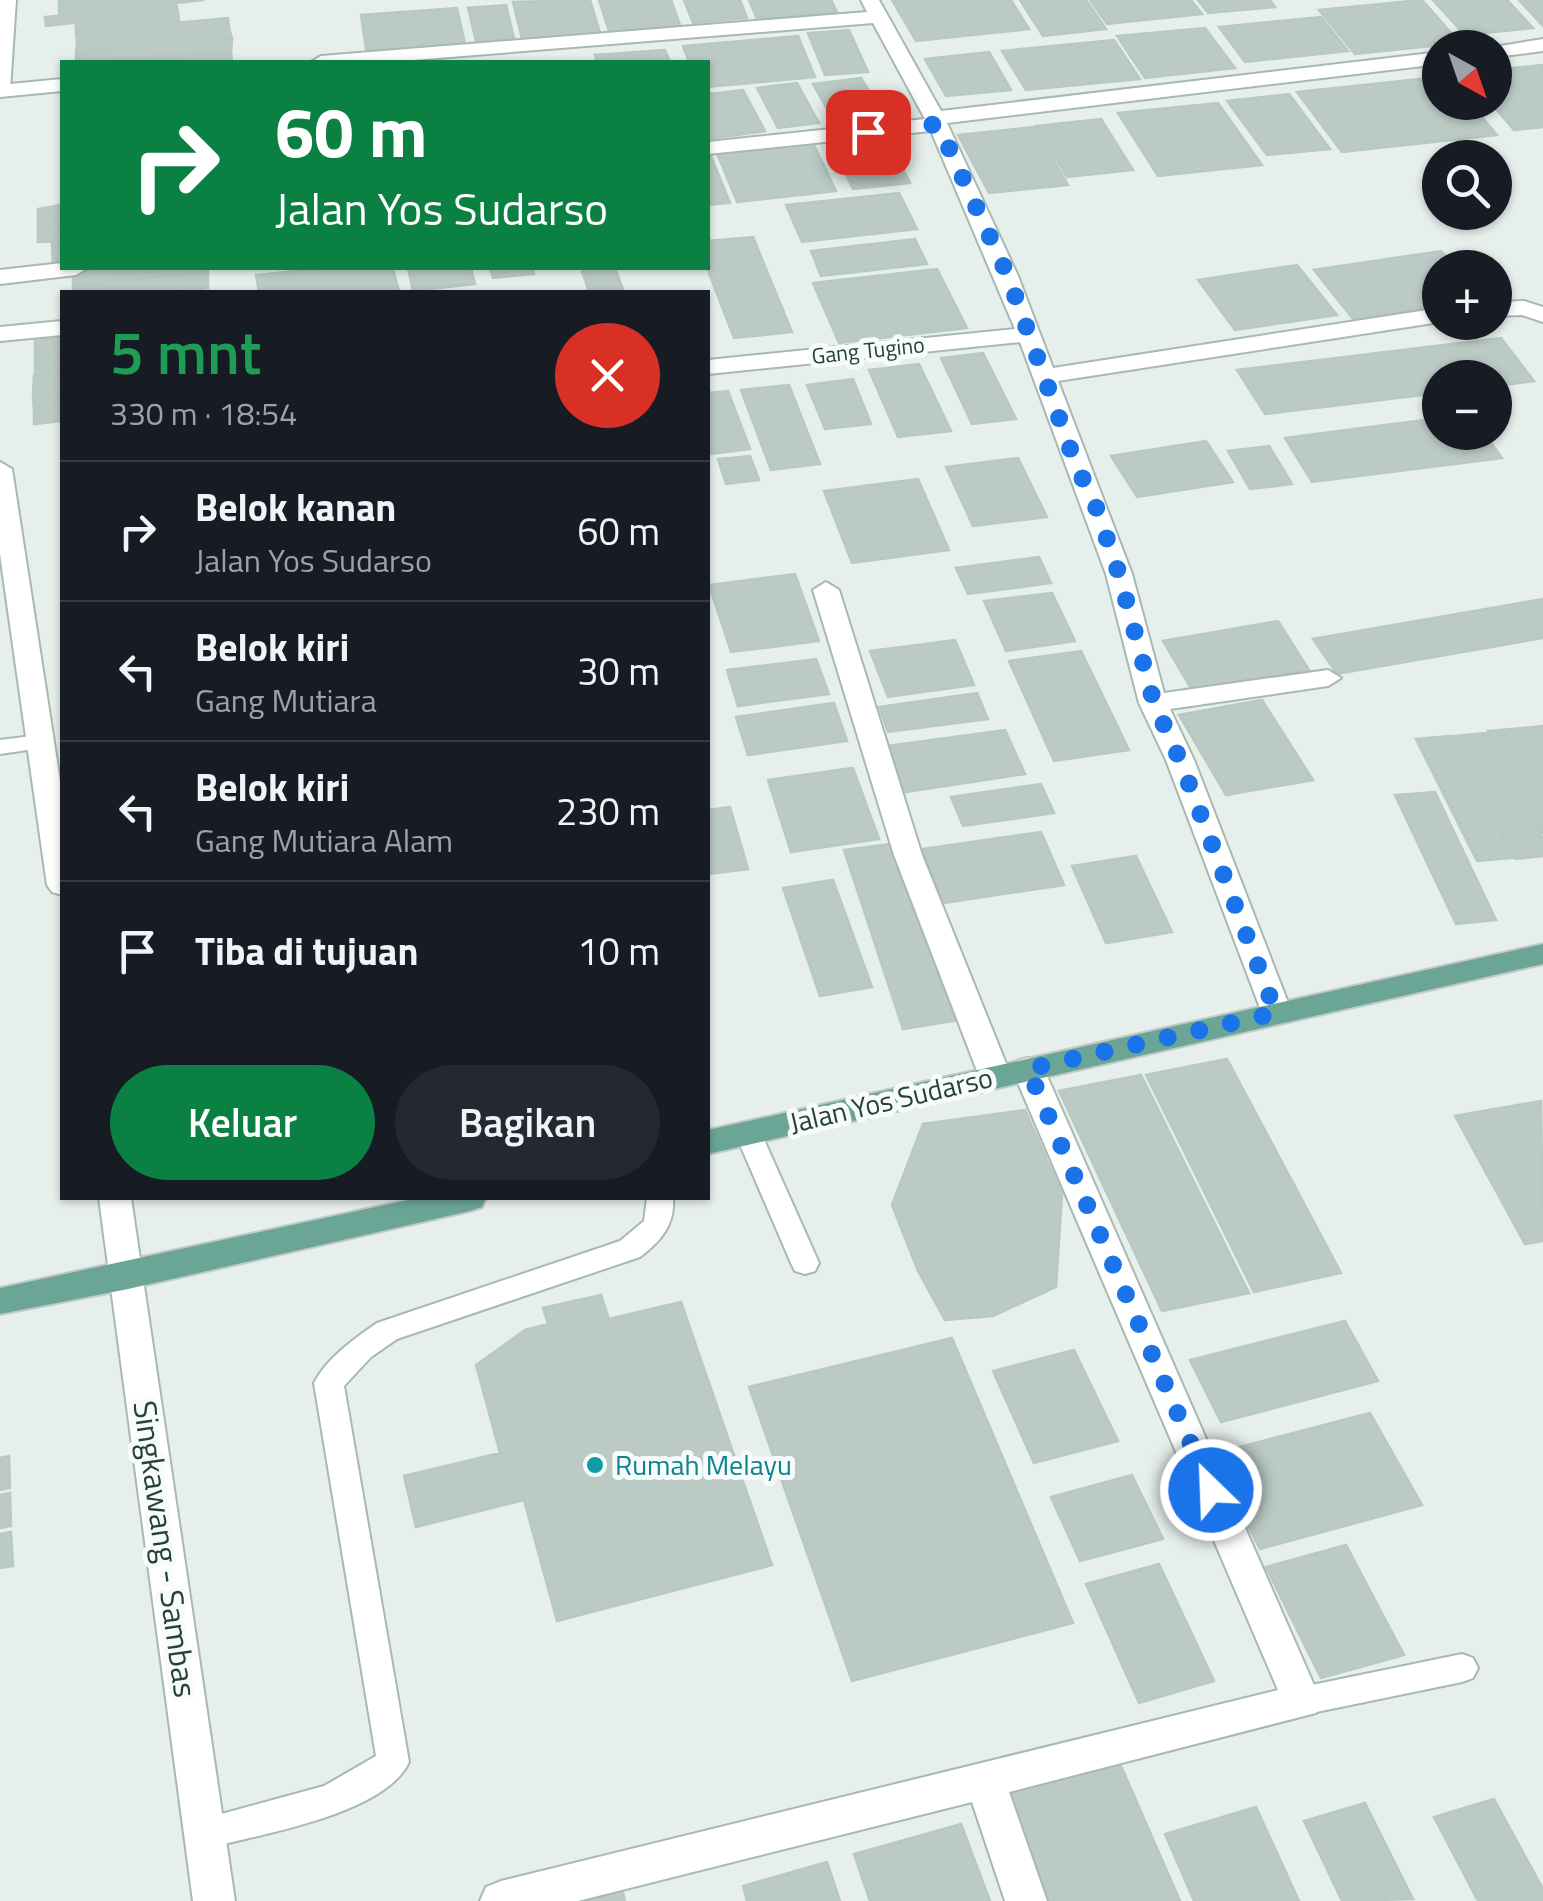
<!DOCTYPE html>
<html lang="id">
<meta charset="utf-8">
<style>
body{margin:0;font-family:"Titillium Web",sans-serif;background:#242831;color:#f1f3f6;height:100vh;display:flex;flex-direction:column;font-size:38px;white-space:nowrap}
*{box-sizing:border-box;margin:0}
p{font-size:32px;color:#9ea1a6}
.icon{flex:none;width:55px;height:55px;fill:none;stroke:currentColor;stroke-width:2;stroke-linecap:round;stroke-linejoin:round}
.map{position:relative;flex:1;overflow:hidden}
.side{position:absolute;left:60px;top:290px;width:650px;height:910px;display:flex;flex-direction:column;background:#171b24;border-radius:0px;box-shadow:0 2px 8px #0004}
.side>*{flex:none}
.hud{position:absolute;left:60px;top:60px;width:650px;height:210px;border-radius:0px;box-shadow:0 2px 8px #0004;background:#0b8043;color:#fff;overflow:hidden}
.needle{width:65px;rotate:140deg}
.tools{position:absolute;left:1422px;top:30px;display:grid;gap:20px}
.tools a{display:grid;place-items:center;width:90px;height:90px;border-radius:50%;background:#171b24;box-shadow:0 2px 8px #0004;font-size:50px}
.pin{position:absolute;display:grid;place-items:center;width:85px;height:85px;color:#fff;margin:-42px;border-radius:20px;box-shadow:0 5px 15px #0006}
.me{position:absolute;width:110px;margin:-55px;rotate:336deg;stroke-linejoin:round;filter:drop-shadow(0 0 8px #0008)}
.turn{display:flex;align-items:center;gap:35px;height:210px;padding:0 50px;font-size:45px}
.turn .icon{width:130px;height:130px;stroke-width:2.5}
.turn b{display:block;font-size:70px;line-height:85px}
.round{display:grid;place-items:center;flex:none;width:105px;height:105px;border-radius:52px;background:#242831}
.overview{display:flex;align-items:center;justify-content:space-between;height:170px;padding:0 50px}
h1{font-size:60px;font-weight:600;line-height:75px;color:#1e9e55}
.primary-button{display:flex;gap:20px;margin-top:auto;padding:20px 50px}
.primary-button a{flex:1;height:115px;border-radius:60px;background:#0b8043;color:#fff;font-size:40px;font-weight:600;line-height:115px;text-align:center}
.primary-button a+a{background:#242831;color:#f1f3f6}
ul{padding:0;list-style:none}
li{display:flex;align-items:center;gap:30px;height:140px;padding:0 50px;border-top:2px solid #363941}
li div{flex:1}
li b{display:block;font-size:38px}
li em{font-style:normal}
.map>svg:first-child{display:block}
.building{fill:#bbcac4;stroke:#b8c9c2;stroke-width:2.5}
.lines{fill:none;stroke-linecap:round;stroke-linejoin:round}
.service-casing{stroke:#a8b8b2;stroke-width:4}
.minor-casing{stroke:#a8b8b2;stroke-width:4}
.tertiary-casing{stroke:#a8b8b2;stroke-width:4}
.primary-casing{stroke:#c2cac8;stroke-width:4}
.service{fill:#fff;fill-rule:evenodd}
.minor{fill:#fff;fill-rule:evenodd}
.tertiary{fill:#fff;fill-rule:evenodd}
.primary{fill:#6aa596;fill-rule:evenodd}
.route{stroke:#1a73e8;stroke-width:18;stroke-dasharray:0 32.4}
.culture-dot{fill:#0f9aa8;stroke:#f7fbf9;stroke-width:4}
.labels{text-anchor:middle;stroke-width:10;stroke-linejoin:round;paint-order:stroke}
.far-street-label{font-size:22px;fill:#24423a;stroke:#f7fbf9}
.street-label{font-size:28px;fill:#24423a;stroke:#f7fbf9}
.culture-label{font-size:28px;fill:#0d838f;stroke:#f7fbf9;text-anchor:start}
.near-street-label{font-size:32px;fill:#24423a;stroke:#f7fbf9}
</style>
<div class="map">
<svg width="1543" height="1901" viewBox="0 0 1543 1901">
<rect width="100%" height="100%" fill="#e6efeb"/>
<path class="building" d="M 59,0 L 204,0 L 59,15 Z
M 590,0 L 601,36 L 523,43 L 513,2 Z
M 599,0 L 671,0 L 681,28 L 610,34 Z
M 684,0 L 740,0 L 747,18 L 693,23 Z
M 749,0 L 831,0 L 837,12 L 757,19 Z
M 892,0 L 1011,0 L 1029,29 L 916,41 Z
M 1020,0 L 1086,0 L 1106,29 L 1043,36 Z
M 1090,0 L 1191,0 L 1202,14 L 1107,24 Z
M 1198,0 L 1270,0 L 1275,7 L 1208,13 Z
M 1422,0 L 1460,43 L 1355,54 L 1319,10 Z
M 1433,0 L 1507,0 L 1533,28 L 1465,35 Z
M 1519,0 L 1543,0 L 1543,26 Z
M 176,3 L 178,12 L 46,26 L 45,17 Z
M 506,5 L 514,38 L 476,41 L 468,8 Z
M 457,8 L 466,48 L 367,56 L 361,15 Z
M 178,12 L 179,23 L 76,32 L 76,23 Z
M 1321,17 L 1348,51 L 1245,62 L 1219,27 Z
M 228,18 L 229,28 L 77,43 L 76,32 Z
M 229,28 L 232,39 L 76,53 L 77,43 Z
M 1205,28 L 1235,68 L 1145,78 L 1117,36 Z
M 849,30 L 868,72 L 825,75 L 808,33 Z
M 798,36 L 815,77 L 708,87 L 708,62 L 689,62 L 683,46 Z
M 232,39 L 231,52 L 76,62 L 76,53 Z
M 1114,40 L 1140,79 L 1026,90 L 1002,51 Z
M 665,50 L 670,62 L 597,62 L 595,55 Z
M 231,52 L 232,62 L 117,62 Z
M 989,52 L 1011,90 L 946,96 L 925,59 Z
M 1543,65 L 1543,127 L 1514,130 L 1490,102 L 1495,102 L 1495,70 Z
M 1440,77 L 1440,102 L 1469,102 L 1497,135 L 1342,152 L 1297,92 Z
M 861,78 L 885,117 L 835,123 L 813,84 Z
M 797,83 L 819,123 L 778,128 L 757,88 Z
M 743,90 L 765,131 L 708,139 L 708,94 Z
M 1289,94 L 1330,149 L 1267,155 L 1227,101 Z
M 1218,103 L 1262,165 L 1158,176 L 1118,113 Z
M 1101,119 L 1133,170 L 1067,177 L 1036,126 Z
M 1034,127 L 1068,185 L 989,193 L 958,135 Z
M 888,140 L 910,183 L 853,189 L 832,146 Z
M 813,143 L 836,191 L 737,202 L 717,153 Z
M 708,156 L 711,156 L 730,203 L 708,205 Z
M 899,193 L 917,229 L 802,242 L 786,205 Z
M 61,205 L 62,225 L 38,227 L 38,209 Z
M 62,225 L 62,241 L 38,242 L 38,227 Z
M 753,237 L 792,332 L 734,338 L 707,268 L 708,241 Z
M 915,239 L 927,264 L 821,276 L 811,251 Z
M 62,241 L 62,266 L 53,267 L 52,242 Z
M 1441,251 L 1456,268 L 1440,268 L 1440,306 L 1353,319 L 1314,270 Z
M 1297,265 L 1337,315 L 1235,330 L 1198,280 Z
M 103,268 L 208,268 L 208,272 L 73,285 L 73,271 Z
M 323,268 L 393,268 L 399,292 L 259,292 L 256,275 Z
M 408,268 L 471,268 L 475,284 L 413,291 Z
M 490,268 L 532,268 L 534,274 L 493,278 Z
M 581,268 L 615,268 L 624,292 L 589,292 Z
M 937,269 L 967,328 L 839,343 L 813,283 Z
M 208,272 L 208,288 L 158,292 L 73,292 L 73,285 Z
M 62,330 L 62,352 L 35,355 L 35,333 Z
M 1501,338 L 1534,381 L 1495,386 L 1495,378 L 1440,378 L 1440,393 L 1265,414 L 1237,370 Z
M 62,353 L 62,372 L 35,375 L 35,355 Z
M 983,353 L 1016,419 L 972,424 L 941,358 Z
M 919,364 L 951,431 L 898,437 L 869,370 Z
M 62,373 L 62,393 L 33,396 L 34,376 Z
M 853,379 L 871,424 L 825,429 L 807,385 Z
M 789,385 L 820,464 L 771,470 L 741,390 Z
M 728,391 L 750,449 L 710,454 L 708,393 Z
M 62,393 L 62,407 L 34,411 L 33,396 Z
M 62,407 L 62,421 L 34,424 L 34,411 Z
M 1440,418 L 1440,432 L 1483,432 L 1502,458 L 1312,482 L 1285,438 Z
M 1206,441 L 1233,482 L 1137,497 L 1111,456 Z
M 1269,446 L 1292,484 L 1250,489 L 1228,451 Z
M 750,456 L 759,480 L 726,484 L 718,459 Z
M 1018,458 L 1047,517 L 973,526 L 946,467 Z
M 918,479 L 949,550 L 852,563 L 824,491 Z
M 1039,557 L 1051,583 L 968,594 L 956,568 Z
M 795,574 L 819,641 L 731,652 L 709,585 Z
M 1052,593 L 1075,641 L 1006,651 L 984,601 Z
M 1543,599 L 1543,638 L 1337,674 L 1313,639 Z
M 1278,621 L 1309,670 L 1192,690 L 1163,641 Z
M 955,640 L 974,685 L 888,697 L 870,651 Z
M 1081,651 L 1129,750 L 1054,761 L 1009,661 Z
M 816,659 L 829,694 L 738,706 L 727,670 Z
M 977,693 L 988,719 L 888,732 L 879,707 Z
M 1262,700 L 1313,780 L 1226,795 L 1179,715 Z
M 834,703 L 847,741 L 748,755 L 736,717 Z
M 1543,726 L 1543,764 L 1524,728 Z
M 1523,728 L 1543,766 L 1543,834 L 1488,731 Z
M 1005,730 L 1025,774 L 905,792 L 887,746 Z
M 1487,733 L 1543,839 L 1543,856 L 1516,859 L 1453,736 Z
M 1450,736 L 1513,858 L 1477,861 L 1416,739 Z
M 853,768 L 879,839 L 791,852 L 768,780 Z
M 1041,784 L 1054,813 L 963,826 L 951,797 Z
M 1435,792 L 1496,920 L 1456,924 L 1395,795 Z
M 730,807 L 748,869 L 708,874 L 708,810 Z
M 1041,832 L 1064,885 L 943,903 L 923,849 Z
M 897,843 L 959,1020 L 903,1029 L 844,850 Z
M 1136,856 L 1172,932 L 1106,943 L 1072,866 Z
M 833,880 L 872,987 L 820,996 L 783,888 Z
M 1227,1059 L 1341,1273 L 1254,1292 L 1146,1075 Z
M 1141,1075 L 1249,1293 L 1162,1311 L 1059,1091 Z
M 1541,1101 L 1543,1241 L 1525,1244 L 1455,1116 Z
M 1025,1110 L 1062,1194 L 1056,1287 L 993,1316 L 945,1320 L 918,1271 L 892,1205 L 923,1124 Z
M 601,1295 L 609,1319 L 681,1302 L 772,1565 L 557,1621 L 524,1500 L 416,1527 L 404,1476 L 500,1453 L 476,1365 L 525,1330 L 548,1324 L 543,1308 Z
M 1345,1321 L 1378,1381 L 1221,1422 L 1190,1360 Z
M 952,1338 L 1073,1623 L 852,1681 L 749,1387 Z
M 1074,1350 L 1118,1441 L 1034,1463 L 993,1371 Z
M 1370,1413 L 1422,1505 L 1260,1549 L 1212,1454 Z
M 9,1456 L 10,1488 L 0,1490 L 0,1458 Z
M 1132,1475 L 1163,1539 L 1080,1561 L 1051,1497 Z
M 10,1493 L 11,1526 L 0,1528 L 0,1495 Z
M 11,1532 L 13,1566 L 0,1568 L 0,1534 Z
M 1346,1545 L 1404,1655 L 1321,1678 L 1266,1567 Z
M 1159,1564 L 1214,1681 L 1139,1703 L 1086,1584 Z
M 1118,1759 L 1180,1901 L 1036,1901 L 995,1794 Z
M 1494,1799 L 1543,1889 L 1543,1901 L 1478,1901 L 1434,1817 Z
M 1365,1803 L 1413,1899 L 1342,1901 L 1304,1821 Z
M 1256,1807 L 1299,1901 L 1194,1901 L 1165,1834 Z
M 961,1824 L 990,1901 L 870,1901 L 854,1854 Z
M 827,1862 L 840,1901 L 747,1901 L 743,1886 Z
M 620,1881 L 625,1901 L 536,1901 Z"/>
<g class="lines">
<g class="service-casing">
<path id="service" d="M 40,735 L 51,742 L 48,747 L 0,754 L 0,740 Z
M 748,1123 L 757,1126 L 761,1133 L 819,1263 L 815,1271 L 805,1274 L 795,1271 L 791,1263 L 735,1133 L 739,1126 Z
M 647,1198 L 673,1198 C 675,1225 661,1241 640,1257 L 397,1339 L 371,1357 L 344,1386 L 409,1762 C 385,1815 256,1835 204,1849 L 192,1844 L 187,1833 L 192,1822 L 324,1786 L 376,1756 L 314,1383 C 327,1358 354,1339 377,1323 L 620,1241 L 644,1221 Z
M 1462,1654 L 1473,1658 L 1478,1668 L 1473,1678 L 1462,1682 L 1302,1715 L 1291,1711 L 1286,1701 L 1291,1691 L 1302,1687 Z"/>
</g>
<g class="minor-casing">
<path id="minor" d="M 861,0 L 879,0 L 941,111 L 1440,52 L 1440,64 L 947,123 L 1018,276 L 1053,368 L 1440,308 L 1440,322 L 1058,381 L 1132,574 L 1164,693 L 1328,670 L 1341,678 L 1328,686 L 1170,709 L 1194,760 L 1292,1013 L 1288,1021 L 1277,1024 L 1266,1021 L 1262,1013 L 1166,760 L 1139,703 L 1106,574 L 1020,342 L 708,374 L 708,360 L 1015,329 L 931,131 L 708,154 L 708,142 L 925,119 L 873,23 L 388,62 L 311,62 L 321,56 L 867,12 Z
M 1543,39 L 1543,51 L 1495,57 L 1495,48 L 1488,48 Z
M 62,79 L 62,91 L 0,97 L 0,85 Z
M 62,263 L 62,268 L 87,268 L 76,275 L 0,284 L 0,270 Z
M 1524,301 L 1543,307 L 1543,322 L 1522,315 L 1495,316 L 1495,302 Z
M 62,321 L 62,335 L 0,341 L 0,327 Z
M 826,582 L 839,590 L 922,855 L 1011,1076 L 1006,1084 L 995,1087 L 984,1084 L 979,1076 L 894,855 L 813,590 Z
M 1028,1058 L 1039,1061 L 1044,1069 L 1321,1701 L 1316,1713 L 1009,1792 L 1047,1901 L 1005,1901 L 972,1802 L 578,1901 L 480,1901 L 486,1887 L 501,1881 L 1278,1690 L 1012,1069 L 1017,1061 Z"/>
</g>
<g class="tertiary-casing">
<path id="tertiary" d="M 0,0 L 16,0 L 10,89 L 0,95 Z
M 0,462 L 12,469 L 62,794 L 62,895 L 52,892 L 47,885 L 0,554 Z
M 99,1198 L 131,1198 L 235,1901 L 193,1901 Z"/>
</g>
<g class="primary-casing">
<path id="primary" d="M 1543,944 L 1543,964 L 708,1154 L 708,1130 Z
M 417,1198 L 486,1198 L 482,1207 L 470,1211 L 128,1289 L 0,1314 L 0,1288 Z"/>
</g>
<use href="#service" class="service"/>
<use href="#minor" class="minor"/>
<use href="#tertiary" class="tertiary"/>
<use href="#primary" class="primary"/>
</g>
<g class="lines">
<path class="route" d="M 868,132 L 938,124 L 1008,276 L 1076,465 L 1095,504 L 1119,574 L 1154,703 L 1180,760 L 1276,1013 L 1028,1069 L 1211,1490"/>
</g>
<circle class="culture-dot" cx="595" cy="1465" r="10"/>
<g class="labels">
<g class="far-street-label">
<text transform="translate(868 350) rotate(-6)" y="8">Gang Tugino</text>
</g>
<g class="street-label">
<text transform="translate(891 1100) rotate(-13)" y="10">Jalan Yos Sudarso</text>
</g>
<g class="culture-label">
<text x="615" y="1475">Rumah Melayu</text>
</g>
<g class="near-street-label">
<text transform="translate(165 1549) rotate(82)" y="11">Singkawang - Sambas</text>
</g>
</g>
</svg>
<div class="tools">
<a><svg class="needle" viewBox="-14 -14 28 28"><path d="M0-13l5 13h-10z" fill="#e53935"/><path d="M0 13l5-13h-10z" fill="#9ea1a6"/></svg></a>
<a><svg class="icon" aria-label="search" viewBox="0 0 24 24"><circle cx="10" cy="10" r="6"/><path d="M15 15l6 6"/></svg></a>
<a>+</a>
<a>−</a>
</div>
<div class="pin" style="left:868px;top:132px;background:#d93025"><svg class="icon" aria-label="arrive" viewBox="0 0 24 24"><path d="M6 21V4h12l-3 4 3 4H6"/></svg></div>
<svg class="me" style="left:1211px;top:1490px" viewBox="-20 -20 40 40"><circle r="17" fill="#1a73e8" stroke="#fff" stroke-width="3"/><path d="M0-11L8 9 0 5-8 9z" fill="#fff"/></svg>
<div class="hud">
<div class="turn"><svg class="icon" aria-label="right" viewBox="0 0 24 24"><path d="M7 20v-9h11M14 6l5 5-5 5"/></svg><div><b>60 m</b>Jalan Yos Sudarso</div></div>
</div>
<section class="side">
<div class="overview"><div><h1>5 mnt</h1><p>330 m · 18:54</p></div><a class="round" style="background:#d93025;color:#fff"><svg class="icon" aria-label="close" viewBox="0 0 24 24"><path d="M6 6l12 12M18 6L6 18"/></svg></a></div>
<ul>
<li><svg class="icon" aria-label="right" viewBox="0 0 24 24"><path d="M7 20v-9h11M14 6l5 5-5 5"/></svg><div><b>Belok kanan</b><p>Jalan Yos Sudarso</p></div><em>60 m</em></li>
<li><svg class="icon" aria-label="left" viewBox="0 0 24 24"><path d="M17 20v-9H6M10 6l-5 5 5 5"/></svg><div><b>Belok kiri</b><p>Gang Mutiara</p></div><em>30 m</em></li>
<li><svg class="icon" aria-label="left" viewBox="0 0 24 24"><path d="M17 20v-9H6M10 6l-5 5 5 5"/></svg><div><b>Belok kiri</b><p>Gang Mutiara Alam</p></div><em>230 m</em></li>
<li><svg class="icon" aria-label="arrive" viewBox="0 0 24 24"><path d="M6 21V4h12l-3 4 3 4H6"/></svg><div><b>Tiba di tujuan</b></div><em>10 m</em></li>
</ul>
<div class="primary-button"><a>Keluar</a><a>Bagikan</a></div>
</section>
</div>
